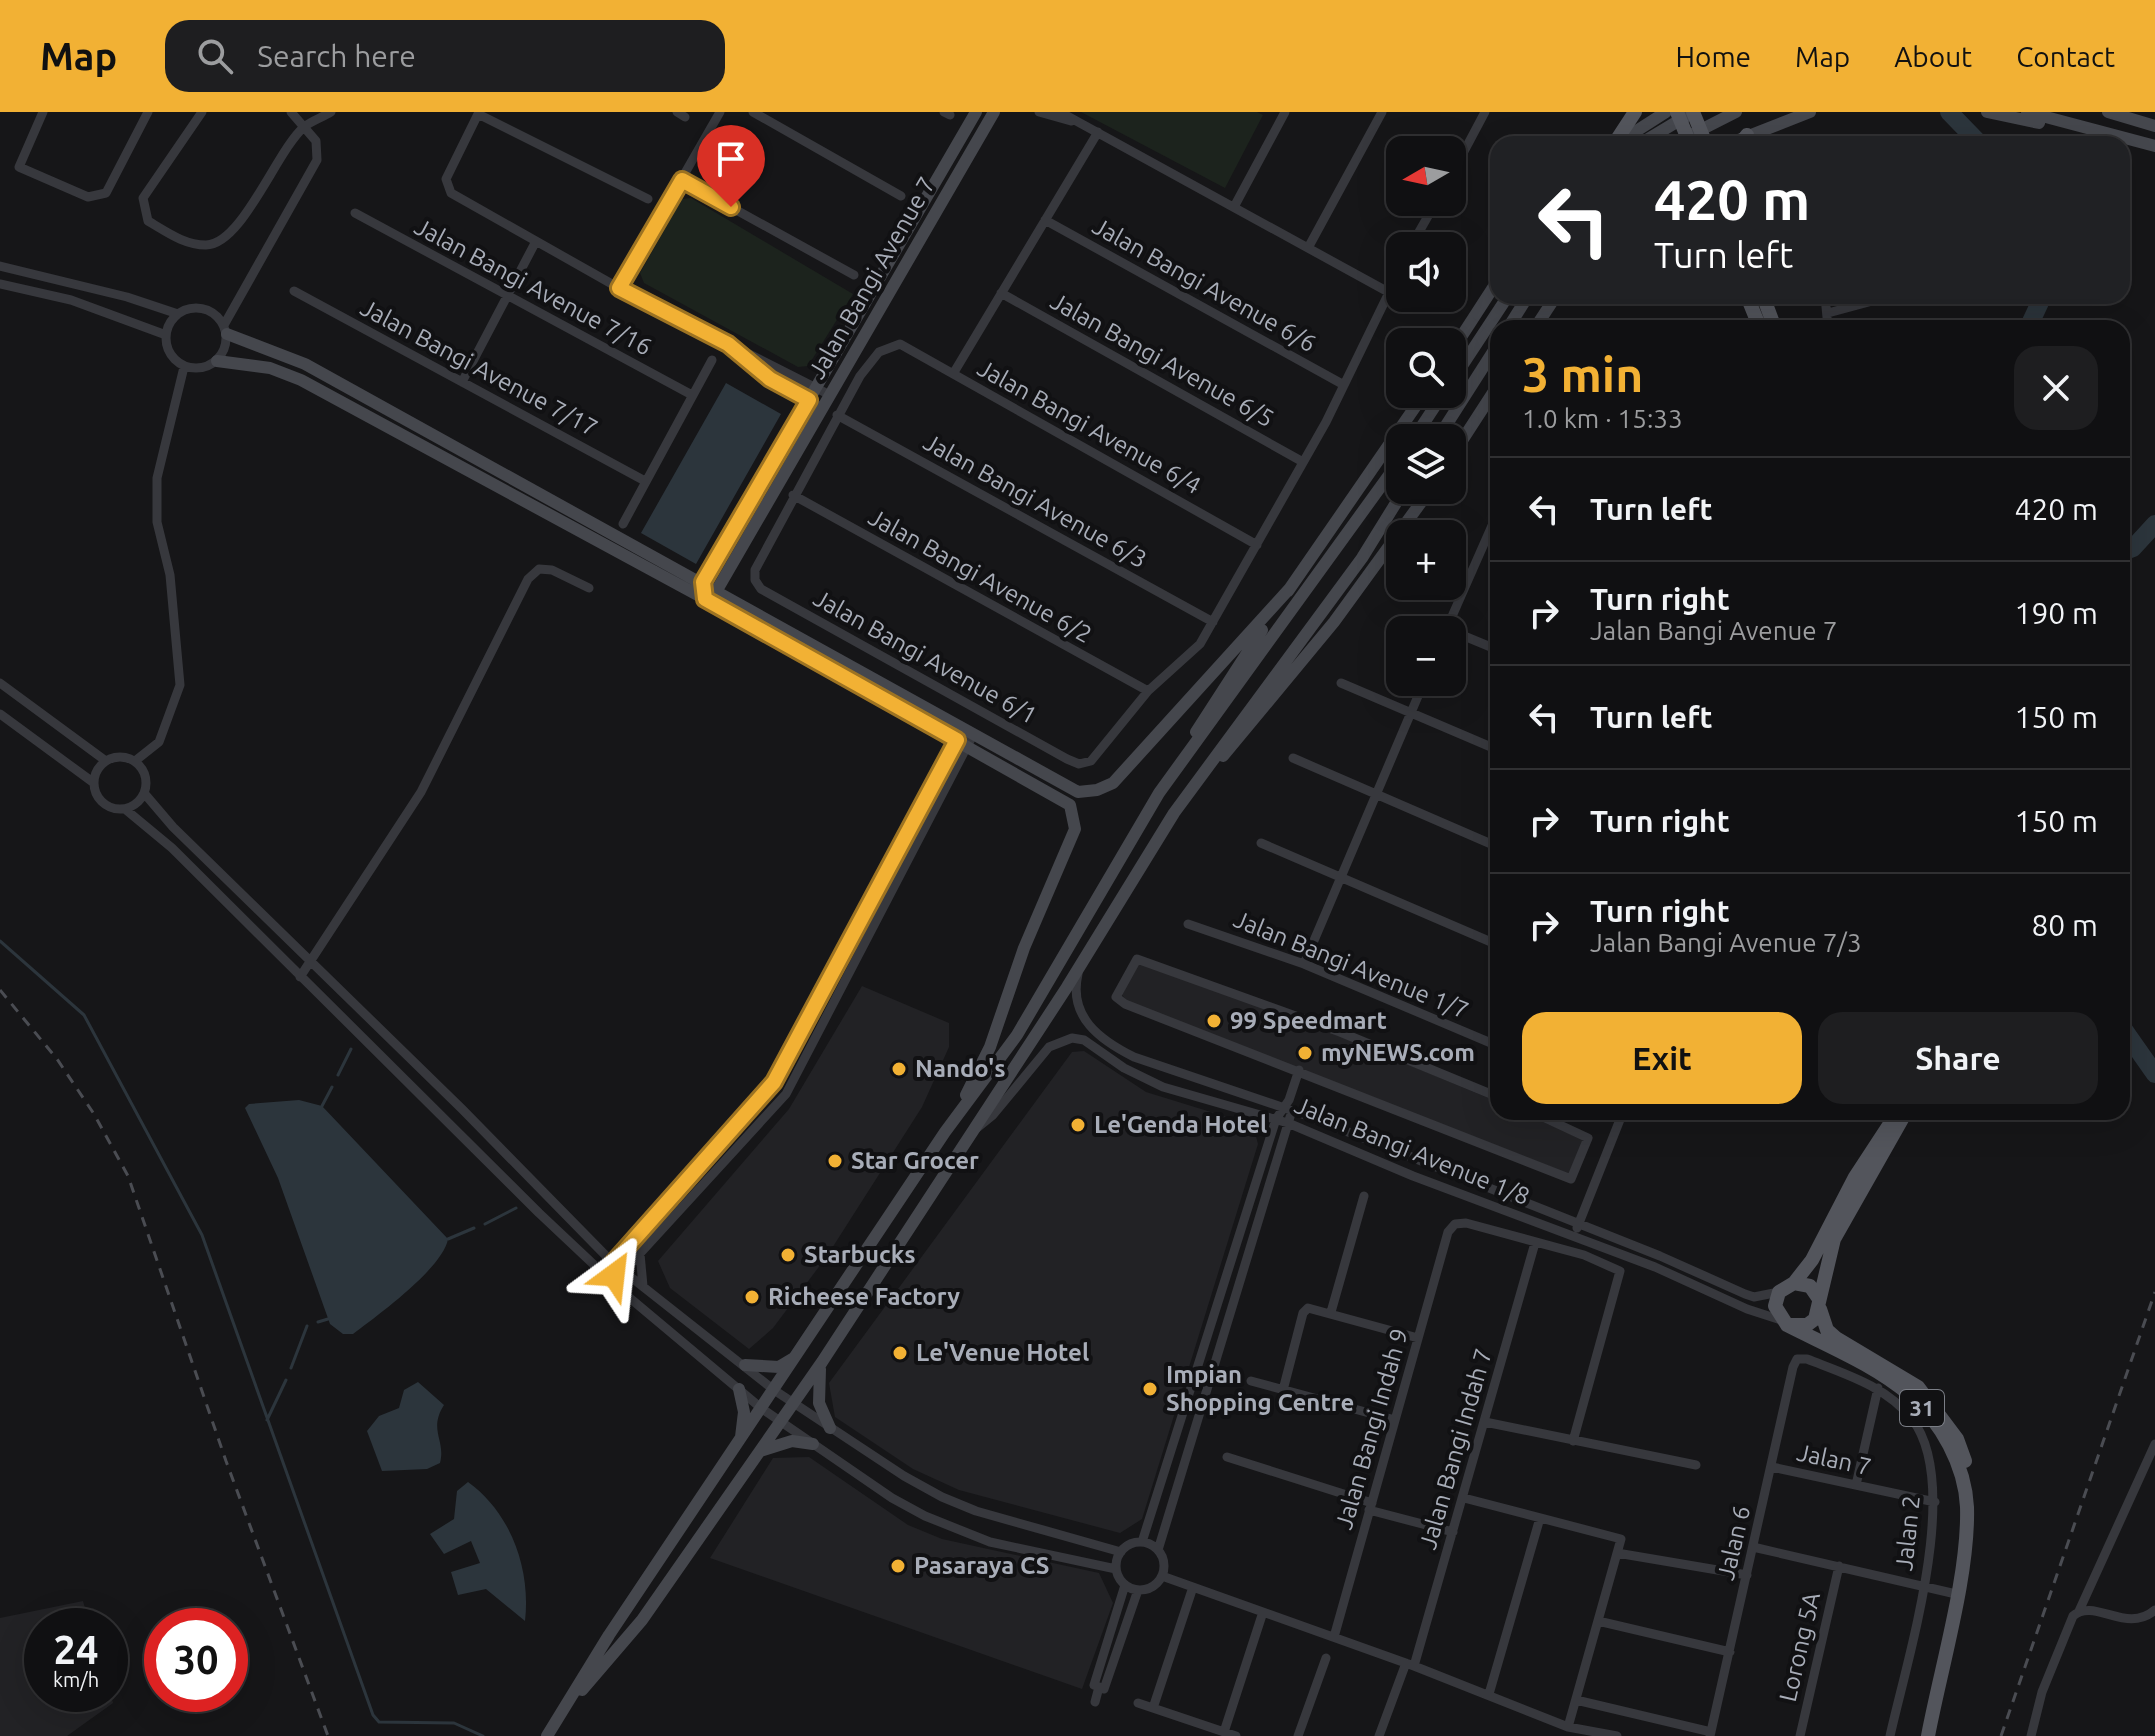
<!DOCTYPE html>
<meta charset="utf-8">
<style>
body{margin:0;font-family:Ubuntu,sans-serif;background:#1e1e20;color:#f1f3f6;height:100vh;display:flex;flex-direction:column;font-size:30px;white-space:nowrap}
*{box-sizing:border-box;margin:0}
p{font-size:26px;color:#9c9d9f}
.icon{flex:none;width:44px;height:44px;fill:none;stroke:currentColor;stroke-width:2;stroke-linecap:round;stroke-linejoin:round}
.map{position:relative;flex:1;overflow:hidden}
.sheet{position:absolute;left:1490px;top:208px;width:640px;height:800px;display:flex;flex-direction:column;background:#101012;border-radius:24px;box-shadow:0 8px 32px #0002,0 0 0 2px #303032}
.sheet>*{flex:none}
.banner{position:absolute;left:1490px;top:24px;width:640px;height:168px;border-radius:24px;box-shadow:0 8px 32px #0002,0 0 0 2px #303032;background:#202124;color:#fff;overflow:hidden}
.needle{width:52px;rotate:261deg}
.tools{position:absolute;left:1386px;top:24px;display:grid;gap:16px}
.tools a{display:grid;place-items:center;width:80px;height:80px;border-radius:16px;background:#101012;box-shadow:0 8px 32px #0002,0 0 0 2px #303032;font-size:40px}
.speed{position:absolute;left:24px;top:1496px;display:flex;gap:16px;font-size:40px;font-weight:700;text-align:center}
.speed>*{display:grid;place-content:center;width:104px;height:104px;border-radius:50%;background:#101012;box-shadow:0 8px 32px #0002,0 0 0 2px #303032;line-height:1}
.speed small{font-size:20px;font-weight:400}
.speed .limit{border:12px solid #d22;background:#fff;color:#111}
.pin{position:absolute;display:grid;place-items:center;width:68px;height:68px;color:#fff;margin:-82px -34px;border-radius:50% 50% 50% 0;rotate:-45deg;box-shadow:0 0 8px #0007}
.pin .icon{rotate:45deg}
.me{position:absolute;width:88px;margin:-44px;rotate:30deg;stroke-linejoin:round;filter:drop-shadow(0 0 6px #0008)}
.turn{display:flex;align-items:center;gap:28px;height:168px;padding:0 32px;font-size:36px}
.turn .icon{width:104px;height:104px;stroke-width:2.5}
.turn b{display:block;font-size:56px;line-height:68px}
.round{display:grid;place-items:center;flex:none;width:84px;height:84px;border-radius:24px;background:#1e1e20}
.headline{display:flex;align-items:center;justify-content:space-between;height:136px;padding:0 32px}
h1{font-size:48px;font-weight:700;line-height:60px;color:#f2b134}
.button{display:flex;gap:16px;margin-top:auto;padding:16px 32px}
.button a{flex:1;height:92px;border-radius:24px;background:#f2b134;color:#111;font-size:32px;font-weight:700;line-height:92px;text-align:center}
.button a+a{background:#1e1e20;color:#f1f3f6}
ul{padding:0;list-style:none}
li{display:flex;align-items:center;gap:24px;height:104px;padding:0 32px;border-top:2px solid #303032}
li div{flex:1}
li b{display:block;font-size:30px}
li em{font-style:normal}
header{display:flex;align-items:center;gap:48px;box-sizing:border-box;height:112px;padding:0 40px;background:#f2b134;color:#111}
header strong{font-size:38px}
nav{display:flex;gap:44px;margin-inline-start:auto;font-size:28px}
.search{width:560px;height:72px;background:#1e1e20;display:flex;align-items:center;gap:20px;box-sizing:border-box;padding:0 28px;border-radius:24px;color:#9c9d9f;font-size:30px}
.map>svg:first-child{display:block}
.built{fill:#222225}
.green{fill:#1c231d}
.water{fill:#2c353c}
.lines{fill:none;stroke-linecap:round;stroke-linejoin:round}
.stream{stroke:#2c353c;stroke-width:3}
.river{stroke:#2c353c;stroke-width:18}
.street{stroke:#37383d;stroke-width:9}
.secondary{stroke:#45474d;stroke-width:12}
.primary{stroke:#53555c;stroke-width:14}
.rail{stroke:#4a4c52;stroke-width:3;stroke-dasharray:10 8;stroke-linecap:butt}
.route-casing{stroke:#9d7322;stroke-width:20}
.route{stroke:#f2b134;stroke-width:14}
.poi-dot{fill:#f2b134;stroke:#111113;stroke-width:3}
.labels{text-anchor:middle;stroke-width:8;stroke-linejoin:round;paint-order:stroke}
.shield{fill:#111113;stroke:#7b7e86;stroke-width:2}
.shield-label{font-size:22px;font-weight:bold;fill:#a8adb8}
.street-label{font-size:24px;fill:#a8adb8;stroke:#111113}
.poi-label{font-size:24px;font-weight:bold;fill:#a8adb8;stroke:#111113;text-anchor:start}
</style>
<header>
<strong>Map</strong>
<div class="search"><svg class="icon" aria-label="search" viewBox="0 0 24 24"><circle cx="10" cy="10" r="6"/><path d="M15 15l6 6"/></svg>Search here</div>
<nav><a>Home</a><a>Map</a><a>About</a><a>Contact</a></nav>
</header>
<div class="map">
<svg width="2155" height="1624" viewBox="0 0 2155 1624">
<rect width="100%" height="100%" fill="#161618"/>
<path class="built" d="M 1138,851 L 1325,918 L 1498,990 L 1498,1000 L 1521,1000 L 1583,1028 L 1569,1062 L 1127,889 L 1122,883 Z
M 862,874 L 949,911 L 949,935 L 922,995 L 827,1144 L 773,1216 L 749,1237 L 670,1176 L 658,1149 L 789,997 Z
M 1084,939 L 1146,980 L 1253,1013 L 1258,1032 L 1142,1407 L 1120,1421 L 959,1378 L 913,1357 L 835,1305 L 829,1271 L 1072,940 Z
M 809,1345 L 908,1413 L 942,1427 L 1099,1461 L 1113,1491 L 1082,1577 L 710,1446 L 773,1346 Z
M 83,1489 L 90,1514 L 42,1514 L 42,1582 L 110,1580 L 113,1591 L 67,1624 L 0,1624 L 0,1506 Z"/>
<path class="green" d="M 1081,0 L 1257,0 L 1263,3 L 1225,76 Z
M 691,86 L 853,182 L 808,254 L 798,255 L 644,171 L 640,161 L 682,87 Z"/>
<path class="water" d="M 726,271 L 781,302 L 696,452 L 641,421 Z
M 299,988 L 322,994 L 448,1127 C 443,1156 377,1204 353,1222 L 343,1222 L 330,1212 L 278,1066 L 245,996 L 249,992 Z
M 418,1270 L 444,1293 C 428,1318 446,1328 440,1351 L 427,1357 L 382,1359 L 367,1319 L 379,1304 L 399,1296 L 404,1278 Z
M 468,1370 C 511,1401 531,1457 525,1509 L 486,1477 L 458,1483 L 451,1460 L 480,1451 L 471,1429 L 444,1442 L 430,1422 L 454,1407 L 457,1379 Z"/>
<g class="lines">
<path class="stream" d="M 0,829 L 84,903 L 202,1123 L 373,1603 L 379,1610 L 454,1611 L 483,1624
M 338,963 L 351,937
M 322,994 L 332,975
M 485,1112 L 516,1096
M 448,1127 L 474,1116
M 318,1210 L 328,1207
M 291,1256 L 307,1214
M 267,1308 L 286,1268"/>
<path class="river" d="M 1949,0 L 1980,32
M 2028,216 L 2043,184
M 2122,440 L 2133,436 L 2155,412
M 2122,915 L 2155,962"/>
<path class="street" d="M 43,0 L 19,55 L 88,85 L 106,81 L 148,0
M 202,0 L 143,86 L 148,109 C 167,120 184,133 206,133 C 242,133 277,38 304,15 C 311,9 323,5 331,0
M 479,0 L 446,67 L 451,81 L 619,176 L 830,283
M 677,0 L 685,5
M 753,0 L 901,84
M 944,0 L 950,3
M 1039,0 L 1071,9
M 1060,0 L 1390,181
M 478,2 L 648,87
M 1882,31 L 1882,32
M 1452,62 L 1485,0
M 682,68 L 854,163
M 1234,95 L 1285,0
M 355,101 L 692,283
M 1045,108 L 1344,273
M 1411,134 L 1436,90
M 1308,136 L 1382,0
M 0,154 L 127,185 L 178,202
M 0,172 L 71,188 L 166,223
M 619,176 L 720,0
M 294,179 L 645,369
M 1001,181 L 1303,350
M 1825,184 L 1828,216
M166 226a30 30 0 1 1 60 0a30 30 0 1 1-60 0Z
M 1828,201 L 1891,184
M 224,213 L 317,48 L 316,29 L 291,0
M 730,235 L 770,267 L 823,296
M 953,262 L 1098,20
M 462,270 L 535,131
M 837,303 L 1213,510
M 793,383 L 1148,579
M 623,412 L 712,248
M 1257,433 L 900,232 L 879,240 L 860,264 L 755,458 L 755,468 L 761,477 L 1067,647 L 1079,652 L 1091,649 L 1148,579 L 1200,532 L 1326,310 L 1400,158
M 1446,518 L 1498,400
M 1452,519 L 1498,538
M 0,571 L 106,649
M 1341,571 L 1498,638
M 0,602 L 94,671
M94 671a26 26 0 1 1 52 0a26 26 0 1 1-52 0Z
M 1293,646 L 1498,735
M 135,649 L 159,630 L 180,573 L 170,463 L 157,410 L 157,366 L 184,255
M 144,681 L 173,715 L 462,997 L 613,1151 L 774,1278 L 904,1364 L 942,1385 L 976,1399 L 1121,1440
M 125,697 L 172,736 L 539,1101 L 625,1182 L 761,1296 L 892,1386 L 925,1404 L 990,1430 L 1116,1457
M 1261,731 L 1498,833
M 1188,812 L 1304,852 L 1498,934
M 1304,852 L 1424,570
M 1078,862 C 1068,905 1100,928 1134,945 L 1308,1004 L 1660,1144 L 1745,1182 L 1754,1185 L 1779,1180
M 300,865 L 421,680 L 528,467 L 539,457 L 552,458 L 589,476
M 1498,985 L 1340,920 L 1137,847 L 1116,885 L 1125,892 L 1571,1067 L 1588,1026 L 1532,1000
M 977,1016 L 993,1003 L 1049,935 L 1072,926 L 1084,928 L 1124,956 L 1163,975 L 1288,1011 L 1413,1064 L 1655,1155 L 1747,1197 L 1781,1208
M 1577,1116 L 1623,1000
M 640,1142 L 643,1174
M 613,1151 L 774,970 L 962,617
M 623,1160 L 786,982 L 973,623
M 1331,1200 L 1364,1084
M 1251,1269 L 1395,1308
M 1283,1278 L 1303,1201 L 1308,1196 L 1418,1226
M 1485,1310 L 1696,1353
M 1227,1345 L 1372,1391
M 1772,1355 L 1935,1390
M 1856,1373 L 1878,1276
M 1464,1386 L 1621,1427 L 1568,1615
M 1369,1398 L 1453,1420
M 1142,1430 L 1276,1007 L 1289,988 L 1299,958
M1116 1454a24 24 0 1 1 48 0a24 24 0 1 1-48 0Z
M 1753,1435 L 1956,1482
M 1158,1438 L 1290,1005
M 1617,1441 L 1747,1463
M 1162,1464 L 1414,1554 L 1568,1615 L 1617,1624
M 1125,1473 L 1094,1573 L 1104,1577 L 1138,1478
M 2079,1499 L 2155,1332
M 1598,1509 L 1730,1540
M 1334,1525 L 1448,1120 L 1455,1112 L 1466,1111 L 1584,1143 L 1620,1159 L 1573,1329
M 1414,1554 L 1535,1131
M 1489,1582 L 1540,1406
M 1576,1588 L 1711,1620
M 1095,1590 L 1099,1575
M 1138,1591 L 1236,1624
M 1153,1596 L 1193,1475
M 1224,1620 L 1263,1500
M 1298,1624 L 1326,1546
M 1379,1624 L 1406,1551
M 1710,1624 L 1793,1255 L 1797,1247 L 1807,1247 C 1845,1262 1886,1274 1912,1307 C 1963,1373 1907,1547 1890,1624
M 1800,1624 L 1839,1454
M 2031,1624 L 2042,1580 L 2073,1504 C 2095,1485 2126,1523 2155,1498"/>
<path class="secondary" d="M 1987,0 L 2039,11
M 2027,0 L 2155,34
M 2108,0 L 2155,14
M 1616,32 L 1666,0
M 1640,32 L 1688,3
M 1673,32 L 1736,0
M 1728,32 L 1810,0
M 1508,216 L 1528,184
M 1535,216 L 1556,184
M 227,222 L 305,252 L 1078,680 L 1097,678 L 1113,671 L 1291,475
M 1452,239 L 1498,168
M 217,249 L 270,256 L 301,268 L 705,487 L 1070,693 L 1075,717 L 1024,836 L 990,935 L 966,983
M 1452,269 L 1508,184
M 1414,326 L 1443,282
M 1438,326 L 1498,232
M 1452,344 L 1498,273
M 704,476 L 703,470 L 976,0
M 1288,479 L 1424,282
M 711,483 L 717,478 L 994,0
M 1196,620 L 1262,518
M 1223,644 L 1334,510 L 1430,378
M 745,1253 L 779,1255 L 794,1246
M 820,1257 L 819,1291 L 830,1316
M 739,1277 L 744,1300 L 741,1325
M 760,1339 L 792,1329 L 813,1332
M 582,1578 L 642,1508 L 822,1250 L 1067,875 L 1174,701 L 1362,446 L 1404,378
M 547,1624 L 609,1523 L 945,1020 L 1017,923 L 1159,681 L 1400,348"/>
<path class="primary" d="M 1677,0 L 1690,32
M 1693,0 L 1706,32
M 1614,32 L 1635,0
M 1740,32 L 1747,23
M 1747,184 L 1760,216
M 1763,184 L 1775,216
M 1794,1171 L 1812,1148 L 1855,1065 L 1891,1010
M 1819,1187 L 1810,1174 L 1794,1171 L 1779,1180 L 1775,1194 L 1787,1213 L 1807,1213 L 1815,1207 L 1834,1127 L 1906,1000
M 1820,1197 L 1827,1218 L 1836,1226 L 1918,1275 L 1957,1327 L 1965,1349
M 1787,1213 C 1828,1234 1875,1253 1910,1283 C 1941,1310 1965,1353 1967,1395 C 1969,1463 1941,1555 1928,1624"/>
<path class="rail" d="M 0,878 L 57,947 L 94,1002 L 128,1064 L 226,1349 L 328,1624
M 2001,1624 L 2155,1180"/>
</g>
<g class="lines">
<g class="route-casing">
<path id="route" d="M 614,1163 L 613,1151 L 774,970 L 957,628 L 705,487 L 703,470 L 809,288 L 770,267 L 728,232 L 619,176 L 682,68 L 731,95"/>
</g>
<use href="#route" class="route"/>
</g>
<g class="poi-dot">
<circle cx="1214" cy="909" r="8"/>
<circle cx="1305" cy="941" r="8"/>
<circle cx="899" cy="957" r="8"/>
<circle cx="1078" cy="1013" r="8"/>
<circle cx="835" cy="1049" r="8"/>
<circle cx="788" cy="1143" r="8"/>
<circle cx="752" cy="1185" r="8"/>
<circle cx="900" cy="1241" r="8"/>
<circle cx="1150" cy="1277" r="8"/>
<circle cx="898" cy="1454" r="8"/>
</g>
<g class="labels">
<rect class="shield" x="1900" y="1278" width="44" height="36" rx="6"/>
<g class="shield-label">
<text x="1922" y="1304">31</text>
</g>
<g class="street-label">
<text transform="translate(872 166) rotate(-60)" y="8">Jalan Bangi Avenue 7</text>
<text transform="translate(1204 173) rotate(29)" y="8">Jalan Bangi Avenue 6/6</text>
<text transform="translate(533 175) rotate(28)" y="8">Jalan Bangi Avenue 7/16</text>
<text transform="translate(1162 248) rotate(29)" y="8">Jalan Bangi Avenue 6/5</text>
<text transform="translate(479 256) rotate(28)" y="8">Jalan Bangi Avenue 7/17</text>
<text transform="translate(1089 315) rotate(29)" y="8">Jalan Bangi Avenue 6/4</text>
<text transform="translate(1035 389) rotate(29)" y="8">Jalan Bangi Avenue 6/3</text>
<text transform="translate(980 464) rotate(29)" y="8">Jalan Bangi Avenue 6/2</text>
<text transform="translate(925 545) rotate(29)" y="8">Jalan Bangi Avenue 6/1</text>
<text transform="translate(1351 853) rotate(22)" y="8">Jalan Bangi Avenue 1/7</text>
<text transform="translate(1412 1039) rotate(22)" y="8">Jalan Bangi Avenue 1/8</text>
<text transform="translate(1372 1317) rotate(-74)" y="8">Jalan Bangi Indah 9</text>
<text transform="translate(1456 1337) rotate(-74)" y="8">Jalan Bangi Indah 7</text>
<text transform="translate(1834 1348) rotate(12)" y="8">Jalan 7</text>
<text transform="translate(1908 1421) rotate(-84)" y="8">Jalan 2</text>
<text transform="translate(1734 1431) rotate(-77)" y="8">Jalan 6</text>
<text transform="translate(1800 1535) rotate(-77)" y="8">Lorong 5A</text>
</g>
<g class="poi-label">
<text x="1230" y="917">99 Speedmart</text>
<text x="1321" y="949">myNEWS.com</text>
<text x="915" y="965">Nando's</text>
<text x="1094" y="1021">Le'Genda Hotel</text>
<text x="851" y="1057">Star Grocer</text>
<text x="804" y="1151">Starbucks</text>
<text x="768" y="1193">Richeese Factory</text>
<text x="916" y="1249">Le'Venue Hotel</text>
<text x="1166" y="1271">Impian<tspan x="1166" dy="28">Shopping Centre</tspan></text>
<text x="914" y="1462">Pasaraya CS</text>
</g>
</g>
</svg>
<div class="tools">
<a><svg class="needle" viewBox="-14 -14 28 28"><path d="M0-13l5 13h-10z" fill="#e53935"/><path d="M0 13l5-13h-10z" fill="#9c9d9f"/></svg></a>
<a><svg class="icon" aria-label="sound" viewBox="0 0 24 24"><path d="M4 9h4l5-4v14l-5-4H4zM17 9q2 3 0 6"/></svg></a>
<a><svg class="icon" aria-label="search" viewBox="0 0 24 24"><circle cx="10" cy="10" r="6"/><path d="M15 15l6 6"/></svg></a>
<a><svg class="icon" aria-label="layers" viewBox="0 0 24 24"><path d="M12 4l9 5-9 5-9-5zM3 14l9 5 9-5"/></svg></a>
<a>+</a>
<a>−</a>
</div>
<div class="speed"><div>24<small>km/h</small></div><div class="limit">30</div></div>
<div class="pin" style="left:731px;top:95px;background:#d93025"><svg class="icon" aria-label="arrive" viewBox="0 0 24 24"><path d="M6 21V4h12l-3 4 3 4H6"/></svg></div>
<svg class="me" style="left:614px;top:1163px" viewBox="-20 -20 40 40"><path d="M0-17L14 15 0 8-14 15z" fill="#f2b134" stroke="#fff" stroke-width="4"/></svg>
<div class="banner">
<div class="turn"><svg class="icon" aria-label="left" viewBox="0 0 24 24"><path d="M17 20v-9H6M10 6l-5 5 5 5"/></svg><div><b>420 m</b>Turn left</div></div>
</div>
<section class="sheet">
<div class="headline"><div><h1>3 min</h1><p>1.0 km · 15:33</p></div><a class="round"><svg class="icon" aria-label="close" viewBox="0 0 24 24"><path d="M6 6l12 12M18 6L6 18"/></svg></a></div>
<ul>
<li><svg class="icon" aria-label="left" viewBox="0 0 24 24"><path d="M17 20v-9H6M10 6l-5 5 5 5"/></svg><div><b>Turn left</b></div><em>420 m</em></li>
<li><svg class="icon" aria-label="right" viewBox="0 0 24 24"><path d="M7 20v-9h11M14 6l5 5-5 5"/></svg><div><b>Turn right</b><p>Jalan Bangi Avenue 7</p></div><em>190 m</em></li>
<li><svg class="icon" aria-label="left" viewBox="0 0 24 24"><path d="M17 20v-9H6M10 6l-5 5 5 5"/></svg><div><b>Turn left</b></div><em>150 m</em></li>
<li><svg class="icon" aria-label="right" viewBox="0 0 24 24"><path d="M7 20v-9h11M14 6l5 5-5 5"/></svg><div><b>Turn right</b></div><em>150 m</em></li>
<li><svg class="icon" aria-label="right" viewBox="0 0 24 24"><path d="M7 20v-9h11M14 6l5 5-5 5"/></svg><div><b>Turn right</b><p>Jalan Bangi Avenue 7/3</p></div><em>80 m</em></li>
</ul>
<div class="button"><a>Exit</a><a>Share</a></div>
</section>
</div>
